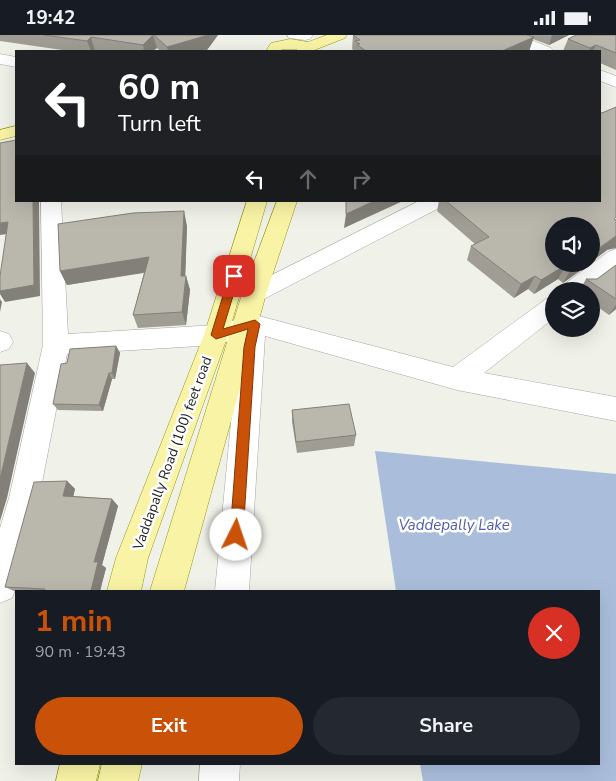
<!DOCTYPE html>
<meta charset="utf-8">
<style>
body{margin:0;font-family:"Nunito Sans",sans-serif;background:#242831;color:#f1f3f6;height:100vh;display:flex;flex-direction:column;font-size:19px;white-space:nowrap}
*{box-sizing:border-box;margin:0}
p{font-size:16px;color:#9ea1a6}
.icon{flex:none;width:28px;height:28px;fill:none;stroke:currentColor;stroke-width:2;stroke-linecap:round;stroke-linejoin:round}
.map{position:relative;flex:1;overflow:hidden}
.drawer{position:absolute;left:15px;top:555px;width:585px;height:175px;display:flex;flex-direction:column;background:#171b24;border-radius:0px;box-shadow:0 5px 20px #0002}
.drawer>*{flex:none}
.banner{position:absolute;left:15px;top:15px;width:586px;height:152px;border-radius:0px;box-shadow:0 5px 20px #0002;background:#202124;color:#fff;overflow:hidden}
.tools{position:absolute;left:545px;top:182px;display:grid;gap:10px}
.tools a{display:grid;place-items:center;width:55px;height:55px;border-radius:50%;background:#171b24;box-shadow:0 5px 20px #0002;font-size:25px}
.pin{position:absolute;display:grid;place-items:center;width:42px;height:42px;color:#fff;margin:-21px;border-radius:10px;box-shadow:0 2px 8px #0006}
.me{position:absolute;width:55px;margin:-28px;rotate:4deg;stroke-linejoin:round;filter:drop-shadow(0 0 4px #0008)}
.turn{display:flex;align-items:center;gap:18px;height:105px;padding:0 20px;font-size:22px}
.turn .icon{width:65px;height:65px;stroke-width:2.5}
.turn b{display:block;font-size:35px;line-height:42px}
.lanes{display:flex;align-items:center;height:48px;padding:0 20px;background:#0003;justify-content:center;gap:25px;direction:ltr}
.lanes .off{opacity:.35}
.round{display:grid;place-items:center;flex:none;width:52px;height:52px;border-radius:26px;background:#242831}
.headline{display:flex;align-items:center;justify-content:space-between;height:85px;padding:0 20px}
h1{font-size:30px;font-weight:700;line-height:38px;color:#c95108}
.primary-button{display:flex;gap:10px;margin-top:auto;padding:10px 20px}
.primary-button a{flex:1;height:58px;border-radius:30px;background:#c95108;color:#fff;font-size:20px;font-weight:700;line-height:58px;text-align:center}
.primary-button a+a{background:#242831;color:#f1f3f6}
.status{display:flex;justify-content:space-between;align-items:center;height:35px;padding:0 25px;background:#171b24;direction:ltr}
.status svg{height:14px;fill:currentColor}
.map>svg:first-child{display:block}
.water{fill:#aabedc}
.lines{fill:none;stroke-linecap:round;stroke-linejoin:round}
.minor-casing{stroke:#a5a5a5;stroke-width:1}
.major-casing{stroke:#919706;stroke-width:1}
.minor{fill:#fff;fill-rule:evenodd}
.major{fill:#f9f4a5;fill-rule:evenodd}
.wall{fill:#a09d95}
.shaded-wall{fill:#828079}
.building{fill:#bab7ad;stroke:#828079}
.route{fill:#c95108;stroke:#833505}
.labels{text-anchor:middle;stroke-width:5;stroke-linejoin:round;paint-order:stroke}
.street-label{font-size:14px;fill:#212121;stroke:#fff}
.water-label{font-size:15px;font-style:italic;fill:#505bae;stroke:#fff}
</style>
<div class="status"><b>19:42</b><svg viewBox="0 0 49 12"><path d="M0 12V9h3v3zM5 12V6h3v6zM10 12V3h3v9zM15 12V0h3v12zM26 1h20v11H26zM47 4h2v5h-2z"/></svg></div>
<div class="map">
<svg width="616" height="746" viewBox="0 0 616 746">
<rect width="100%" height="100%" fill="#f0f1e8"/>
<path class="water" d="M 375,416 L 616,439 L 616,746 L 423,746 L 420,729 L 599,729 L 599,556 L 396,556 Z"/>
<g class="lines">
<g class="minor-casing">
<path id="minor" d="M 287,0 L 312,0 L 312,1 L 310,4 L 305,5 L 289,3 Z
M 499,0 L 519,0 L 551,13 L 554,16 L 533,16 L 501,3 Z
M 0,19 L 16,22 L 16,32 L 0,29 Z
M 600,35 L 616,41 L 616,52 L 600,46 Z
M 41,166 L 61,166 L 68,299 L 216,290 L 255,280 L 453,332 L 546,264 L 554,261 L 554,283 L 484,338 L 616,362 L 616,386 L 457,355 L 265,301 L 249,556 L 215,556 L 239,303 L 216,310 L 67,319 L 39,463 L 17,551 L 12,563 L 0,568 L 0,493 L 9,463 L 43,310 Z
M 419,166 L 446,166 L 443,171 L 262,265 L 254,268 L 246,265 L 242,259 L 246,253 Z
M 616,214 L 616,234 L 587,256 L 559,256 L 563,250 L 608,217 Z
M 0,296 L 9,299 L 13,307 L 9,314 L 0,317 Z
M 200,729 L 240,729 L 239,746 L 199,746 Z"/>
</g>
<g class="major-casing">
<path id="major" d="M 327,0 L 347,0 L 345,3 L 312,16 L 298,16 L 296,14 L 282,14 L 281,16 L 266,16 L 271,8 L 290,4 L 308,7 Z
M 16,91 L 16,101 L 0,105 L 0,95 Z
M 247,166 L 267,166 L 228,300 L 148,523 L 141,556 L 107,556 L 116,523 L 204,300 Z
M 277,166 L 297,166 L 266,259 L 184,556 L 150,556 L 242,259 Z
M 60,729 L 100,729 L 96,746 L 56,746 Z
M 102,729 L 142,729 L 138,746 L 98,746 Z"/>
</g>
<use href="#minor" class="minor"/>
<use href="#major" class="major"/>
</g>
<path class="wall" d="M 0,0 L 218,0 L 207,15 L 201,16 L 160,16 L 157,13 L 153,16 L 69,16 L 0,6 Z
M 353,0 L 569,0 L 549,10 L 533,4 L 529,16 L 355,16 L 352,14 Z
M 616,0 L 616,35 L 600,28 L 600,16 L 563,16 L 568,4 Z
M 439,166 L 600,166 L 607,215 L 591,227 L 591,191 L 589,229 L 563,248 L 558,244 L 534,259 L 528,254 L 514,263 L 467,225 L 471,211 L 475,209 L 437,176 Z
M 187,191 L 185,241 L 186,241 L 190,255 L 186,290 L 138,293 L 133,280 L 144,238 L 67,250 L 60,236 Z
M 616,230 L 616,274 L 609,280 L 591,267 L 591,256 L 579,256 L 586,244 L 597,244 Z
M 116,311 L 120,318 L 115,344 L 112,344 L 103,376 L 58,375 L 53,369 L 67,328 Z
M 292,375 L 356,400 L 354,411 L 297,418 L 292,387 Z
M 67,446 L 75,454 L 73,461 L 112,464 L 118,471 L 102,530 L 106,533 L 100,556 L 16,556 L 16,557 L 5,552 Z"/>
<path class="shaded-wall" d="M 153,0 L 157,13 L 153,16 L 144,16 L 143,10 Z
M 206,0 L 218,0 L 207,15 L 201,16 L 168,16 L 167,12 Z
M 552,0 L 569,0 L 549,10 Z
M 91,2 L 95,16 L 91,16 L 87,6 Z
M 534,2 L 529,16 L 502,16 Z
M 596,10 L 593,16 L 588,16 L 590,13 Z
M 33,166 L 39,166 L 40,261 L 5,267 L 0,259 L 0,256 Z
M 374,166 L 403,166 L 344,193 L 346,179 Z
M 184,176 L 187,191 L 185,250 L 186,241 L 190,255 L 186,290 L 182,277 L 181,241 Z
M 8,187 L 15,198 L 0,200 L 0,188 Z
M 616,201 L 616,213 L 607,215 L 591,227 L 591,219 Z
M 149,222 L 153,236 L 67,250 L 60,236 Z
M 578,229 L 589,229 L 563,248 L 571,234 Z
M 566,230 L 558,244 L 534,259 L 541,245 Z
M 535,241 L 528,254 L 514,263 L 521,249 Z
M 0,264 L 2,267 L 0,277 Z
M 616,270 L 616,274 L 609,280 Z
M 116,311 L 120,318 L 115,344 L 112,338 Z
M 27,328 L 35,338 L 7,463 L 0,486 L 0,444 Z
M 109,338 L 112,344 L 103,376 L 99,370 Z
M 67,446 L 75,454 L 72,468 L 63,461 Z
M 112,464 L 118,471 L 102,530 L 106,533 L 100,556 L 91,556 L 94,527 Z"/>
<path class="building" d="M 44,0 L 153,0 L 143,10 L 91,2 L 87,6 Z
M 154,0 L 206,0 L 205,1 L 167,12 Z
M 353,0 L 527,0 L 534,2 L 502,16 L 364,16 L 366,16 L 357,10 L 360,9 L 355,6 L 360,5 Z
M 576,0 L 616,0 L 616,18 L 596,10 L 590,13 L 568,4 Z
M 616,72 L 616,182 L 614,184 L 616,185 L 616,201 L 591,219 L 591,191 L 554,191 L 554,229 L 578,229 L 571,234 L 566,230 L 541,245 L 535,241 L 521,249 L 471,211 L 489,202 L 446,166 L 600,166 L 600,77 L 602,78 Z
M 16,105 L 16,166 L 33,166 L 34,250 L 0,256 L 0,241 L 8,187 L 0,188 L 0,108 Z
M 346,166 L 374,166 L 346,179 Z
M 184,176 L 181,241 L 186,241 L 182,277 L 133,280 L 149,222 L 60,236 L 58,189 L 133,178 Z
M 616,230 L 616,264 L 586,244 L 597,244 Z
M 116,311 L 112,338 L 109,338 L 99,370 L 53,369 L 61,329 L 67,328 L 70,314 Z
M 27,328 L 0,444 L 0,330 Z
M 349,369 L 356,400 L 296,407 L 292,375 Z
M 67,446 L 63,461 L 112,464 L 94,527 L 98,527 L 91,556 L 44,556 L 45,554 L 5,552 L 34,447 Z"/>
<path class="route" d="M 234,238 L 239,241 L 223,294 L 255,285 L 260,289 L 255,312 L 243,500 L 241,504 L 236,506 L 232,504 L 230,500 L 244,312 L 248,294 L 216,304 L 211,300 L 229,241 Z"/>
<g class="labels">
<g class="street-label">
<text transform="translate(172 418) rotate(-70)" y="5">Vaddapally Road (100) feet road</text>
</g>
<g class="water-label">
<text x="454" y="495">Vaddepally Lake</text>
</g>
</g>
</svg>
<div class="tools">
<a><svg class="icon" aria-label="sound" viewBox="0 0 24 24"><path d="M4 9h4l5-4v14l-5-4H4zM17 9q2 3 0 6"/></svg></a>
<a><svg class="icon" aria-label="layers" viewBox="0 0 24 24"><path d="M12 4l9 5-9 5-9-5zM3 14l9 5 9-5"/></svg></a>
</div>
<div class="pin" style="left:234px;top:241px;background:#d93025"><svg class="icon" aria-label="arrive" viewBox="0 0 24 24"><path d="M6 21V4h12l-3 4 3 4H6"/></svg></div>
<svg class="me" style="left:236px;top:500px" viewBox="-20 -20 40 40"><circle r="19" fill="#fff"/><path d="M0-13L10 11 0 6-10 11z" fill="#c95108"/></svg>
<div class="banner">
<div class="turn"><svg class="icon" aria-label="left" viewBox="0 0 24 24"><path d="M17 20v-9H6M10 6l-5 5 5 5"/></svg><div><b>60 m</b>Turn left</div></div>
<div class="lanes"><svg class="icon" aria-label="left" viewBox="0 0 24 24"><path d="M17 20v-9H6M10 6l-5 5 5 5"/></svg><svg class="icon off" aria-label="ahead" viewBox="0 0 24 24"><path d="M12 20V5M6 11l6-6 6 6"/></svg><svg class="icon off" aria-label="right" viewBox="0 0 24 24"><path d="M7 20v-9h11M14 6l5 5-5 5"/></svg></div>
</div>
<section class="drawer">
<div class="headline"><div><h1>1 min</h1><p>90 m · 19:43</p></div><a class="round" style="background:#d93025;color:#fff"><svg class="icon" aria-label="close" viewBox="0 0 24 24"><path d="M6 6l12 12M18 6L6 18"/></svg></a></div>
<div class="primary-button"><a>Exit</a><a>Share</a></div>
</section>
</div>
